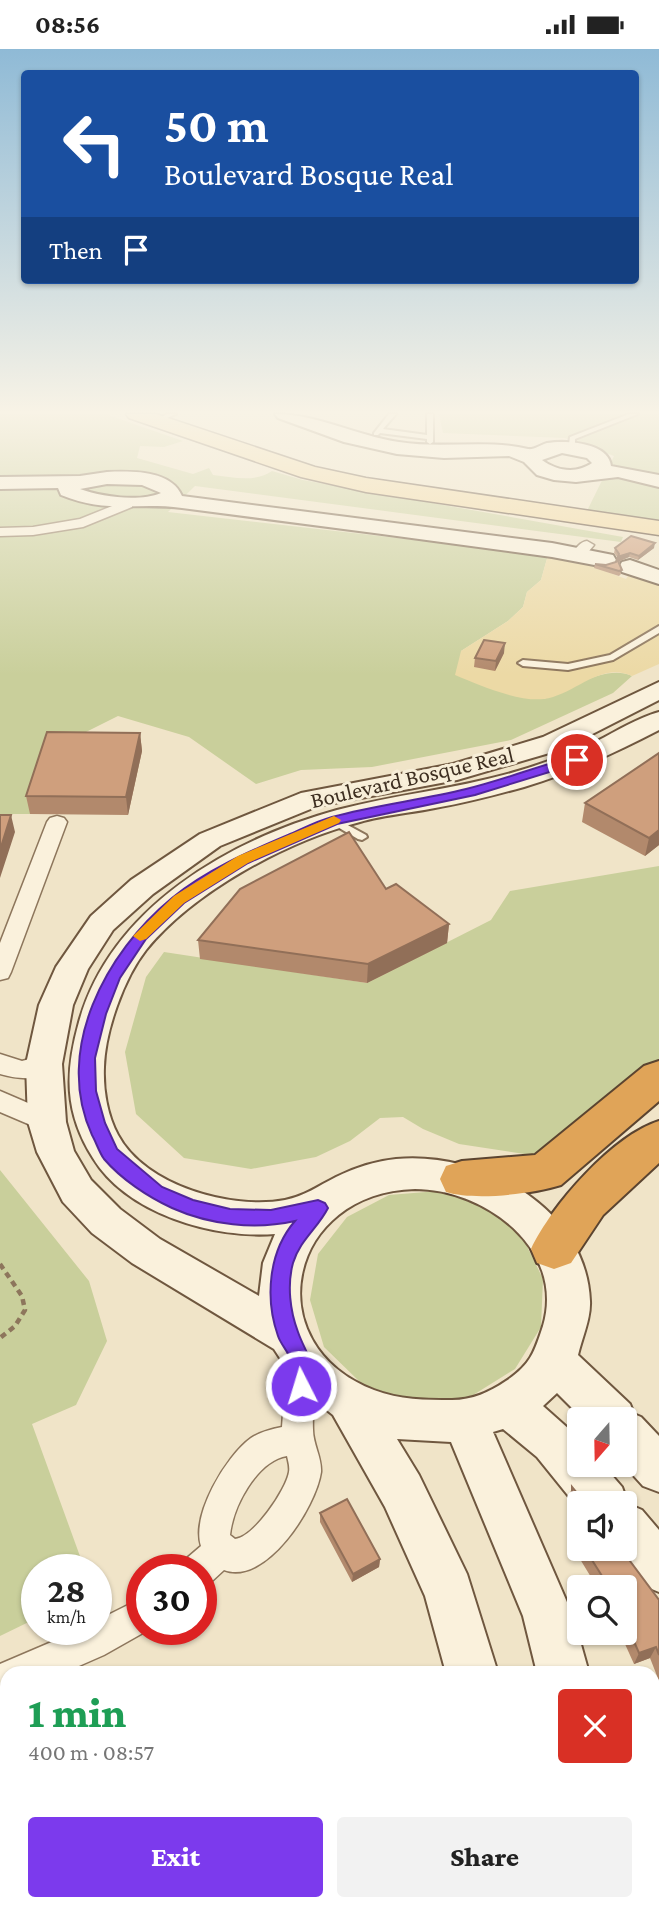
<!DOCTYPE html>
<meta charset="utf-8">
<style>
body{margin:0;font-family:"Crimson Pro",serif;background:#f2f2f2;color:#222;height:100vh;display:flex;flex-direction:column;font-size:26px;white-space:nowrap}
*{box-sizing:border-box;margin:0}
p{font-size:23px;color:#767676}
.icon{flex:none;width:38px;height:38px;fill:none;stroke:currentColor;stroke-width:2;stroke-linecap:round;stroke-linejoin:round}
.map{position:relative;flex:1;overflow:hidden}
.drawer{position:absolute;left:0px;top:1617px;width:660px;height:245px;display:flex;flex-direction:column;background:#fff;border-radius:21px 21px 0 0;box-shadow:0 2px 5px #0004}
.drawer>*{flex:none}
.hud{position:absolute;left:21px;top:21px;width:618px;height:214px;border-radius:7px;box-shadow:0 2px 5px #0004;background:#1a4fa0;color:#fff;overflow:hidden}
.needle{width:46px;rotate:200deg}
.controls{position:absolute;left:567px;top:1358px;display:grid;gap:14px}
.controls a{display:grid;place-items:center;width:70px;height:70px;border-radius:7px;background:#fff;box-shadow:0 2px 5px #0004;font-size:35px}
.speed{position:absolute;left:21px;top:1505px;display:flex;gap:14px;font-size:35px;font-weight:700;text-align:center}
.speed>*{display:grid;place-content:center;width:91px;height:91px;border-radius:50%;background:#fff;box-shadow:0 2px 5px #0004;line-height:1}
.speed small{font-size:18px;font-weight:400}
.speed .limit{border:10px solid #d22;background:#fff;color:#111}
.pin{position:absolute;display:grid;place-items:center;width:60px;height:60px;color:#fff;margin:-30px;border:4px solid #fff;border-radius:50%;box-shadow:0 2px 7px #0007}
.me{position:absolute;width:77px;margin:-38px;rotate:355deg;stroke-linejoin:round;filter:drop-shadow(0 0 5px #0008)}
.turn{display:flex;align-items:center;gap:24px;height:147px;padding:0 28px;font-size:32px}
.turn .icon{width:91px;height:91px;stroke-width:2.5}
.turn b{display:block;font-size:49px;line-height:60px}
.then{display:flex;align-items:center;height:66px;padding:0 28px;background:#0003;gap:14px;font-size:26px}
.round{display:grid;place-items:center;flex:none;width:74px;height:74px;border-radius:7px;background:#f2f2f2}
.head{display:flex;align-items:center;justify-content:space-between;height:119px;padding:0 28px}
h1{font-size:42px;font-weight:800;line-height:52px;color:#1e9e55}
.action{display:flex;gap:14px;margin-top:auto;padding:14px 28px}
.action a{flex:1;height:80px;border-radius:7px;background:#7c3aed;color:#fff;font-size:28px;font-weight:800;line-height:80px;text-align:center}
.action a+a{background:#f2f2f2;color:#222}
.status{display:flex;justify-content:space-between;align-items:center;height:49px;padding:0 35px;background:#fff;direction:ltr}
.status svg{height:19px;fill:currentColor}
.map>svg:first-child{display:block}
.green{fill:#c9cf9b}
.sand{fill:#ecd9a5}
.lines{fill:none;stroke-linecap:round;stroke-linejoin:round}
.lane-casing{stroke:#8d765c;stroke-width:4}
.street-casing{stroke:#8d765c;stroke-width:3}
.secondary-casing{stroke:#6f573f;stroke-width:4}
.primary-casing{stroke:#5b4430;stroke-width:3}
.highway-casing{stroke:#5b4430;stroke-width:4}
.path{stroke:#8d765c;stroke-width:4.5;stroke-dasharray:6 4.5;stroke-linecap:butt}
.lane{fill:#faf1dc;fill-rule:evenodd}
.street{fill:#faf1dc;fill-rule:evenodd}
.secondary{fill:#faf1dc;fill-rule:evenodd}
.primary{fill:#f3d9a0;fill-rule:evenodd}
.highway{fill:#e0a458;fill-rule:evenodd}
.wall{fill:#b2896c}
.shaded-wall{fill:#916f58}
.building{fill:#cf9f7d;stroke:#916f58;stroke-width:2}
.route{fill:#7c3aed;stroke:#51269a;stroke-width:2}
.slow{fill:#f59e0b}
.labels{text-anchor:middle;stroke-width:6;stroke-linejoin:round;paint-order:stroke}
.street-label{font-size:23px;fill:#3d2e20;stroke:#f7eed8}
</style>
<div class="status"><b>08:56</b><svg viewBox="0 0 49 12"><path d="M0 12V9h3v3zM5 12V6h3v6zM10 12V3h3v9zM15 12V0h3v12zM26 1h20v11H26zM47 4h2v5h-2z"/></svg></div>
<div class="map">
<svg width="659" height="1862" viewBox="0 0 659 1862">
<rect width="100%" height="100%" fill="#f0e4c8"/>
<path class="green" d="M 0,365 L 105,365 L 183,392 L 164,398 L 140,397 L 137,409 L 193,425 L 209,419 L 213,426 C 232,428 255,434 272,422 L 303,431 L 623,488 L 621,493 L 195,437 L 168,463 L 548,506 L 541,531 L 527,543 L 523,558 L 508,572 L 461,602 L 544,650 C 569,640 606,615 632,627 L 613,644 L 511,691 L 372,718 L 301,721 L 256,735 L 189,688 L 118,667 L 50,701 L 30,765 L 0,765 Z
M 439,365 L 659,365 L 659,474 L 586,464 L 614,407 L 565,389 L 443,384 Z
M 659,817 L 659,1020 L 594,1075 L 531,1106 L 459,1095 L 423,1080 L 403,1068 L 380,1069 L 350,1092 L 316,1108 L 251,1120 L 184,1109 L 136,1065 L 125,1003 L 146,928 L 164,903 L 367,934 L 491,871 L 510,842 Z
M 0,1121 L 89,1232 L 107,1292 L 76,1356 L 32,1375 L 85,1521 L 37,1521 L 37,1569 L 0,1587 Z
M 438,1142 L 485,1156 L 522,1187 L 543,1230 L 541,1278 L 515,1320 L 470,1348 L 414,1354 L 362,1335 L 324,1298 L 310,1251 L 318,1205 L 347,1168 L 389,1146 Z"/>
<path class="sand" d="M 548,506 L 581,513 L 626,530 L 628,527 L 659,536 L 659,615 L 632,627 C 601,612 574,646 544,650 C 518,653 479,636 455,626 L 461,602 L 508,572 L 523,558 L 527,543 L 541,531 Z"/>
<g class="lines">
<g class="lane-casing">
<path id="lane" d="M 167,365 L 176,365 L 158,373 L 153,372 Z
M 389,365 L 396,365 L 383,380 L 427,386 L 427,365 L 433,365 L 433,393 L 430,395 L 427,393 L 427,390 L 380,384 L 378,386 L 374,386 L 374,384 Z
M 629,365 L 638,365 L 575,390 L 575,394 L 581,399 L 581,401 L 577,401 L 569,395 L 570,388 Z
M 659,577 L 659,584 L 613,611 L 568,621 L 523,617 L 518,614 L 523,611 L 568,615 L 610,606 Z
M 333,768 L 366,786 L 367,788 L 362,791 L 358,790 L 329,773 L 328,771 L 329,769 Z"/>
</g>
<g class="street-casing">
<path id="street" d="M 127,451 L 132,452 L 132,458 L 83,478 L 33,486 L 0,487 L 0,479 L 33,478 L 80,470 Z
M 587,492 L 594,496 L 584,508 L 574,508 L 572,505 C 576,499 580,493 587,492 Z
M 57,767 L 64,769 L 67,773 L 11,923 L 8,929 L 0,931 L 0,894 L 47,773 L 50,769 Z
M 0,1005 L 22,1012 L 44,1006 L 53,1009 L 56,1015 C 46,1034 17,1030 0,1025 Z
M 0,1042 L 56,1066 L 60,1073 L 56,1080 L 47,1083 L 0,1063 Z
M 302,1298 L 313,1301 L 317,1311 C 316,1334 312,1358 313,1381 C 313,1395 322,1409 321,1423 C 316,1458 266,1537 224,1521 L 211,1533 L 201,1537 L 201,1521 L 182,1521 L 187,1509 L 201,1497 C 191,1466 226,1407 251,1389 C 260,1383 272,1380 282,1378 L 287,1311 L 291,1301 ZM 287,1407 C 288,1412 290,1417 289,1423 C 286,1441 254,1488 235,1490 L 230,1486 C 233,1457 257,1412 287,1407 Z
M 142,1549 L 142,1580 L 150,1580 L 104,1606 L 63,1624 L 7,1624 L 7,1648 L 0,1651 L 0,1615 L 82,1580 L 96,1580 L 96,1572 Z"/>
</g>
<g class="secondary-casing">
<path id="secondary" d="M 275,365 C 317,365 357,387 399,393 C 442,400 487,390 528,400 C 534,401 540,396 547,394 C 565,391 609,393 611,417 L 659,426 L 659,438 L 618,428 L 576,433 L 554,431 L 537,426 L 524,413 L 509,407 L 444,409 L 397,405 L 344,393 L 278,369 ZM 562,404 L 587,409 L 592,414 C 576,425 557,422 542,411 Z
M 107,423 C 132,422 171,421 182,447 L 552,494 L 613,506 L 616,511 L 613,516 L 605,518 L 552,508 C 429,491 305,475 182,459 C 137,453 107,465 61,446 L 58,439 L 0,440 L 0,428 L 80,427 ZM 107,435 L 142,436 L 161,444 C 139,453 102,448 80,440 Z
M 630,511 L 659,521 L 659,535 L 622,523 L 619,518 L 622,513 Z
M 659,633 L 659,651 L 563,700 L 457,731 L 318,757 L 220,797 L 153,845 L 113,881 L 88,920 L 73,956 L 62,1015 L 66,1073 L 74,1102 L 91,1131 L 120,1160 L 160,1190 L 259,1247 L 263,1214 L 275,1185 C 214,1190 127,1165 93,1109 C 64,1063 65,1023 79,973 C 111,859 229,791 337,761 C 397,745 458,740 518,722 C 545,714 571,704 597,692 C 617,682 637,669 659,663 L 659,681 C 615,704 571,724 524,738 C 495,746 465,754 435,759 C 410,764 384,766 360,773 C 287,792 194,842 146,901 C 124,929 105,982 104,1018 C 103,1040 107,1066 118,1086 C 145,1137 232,1161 285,1151 C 305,1147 318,1137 336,1128 C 354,1119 375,1112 396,1110 C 480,1102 586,1157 590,1252 C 591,1269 582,1289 578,1306 L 630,1355 L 634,1365 L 641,1368 L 659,1387 L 659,1443 L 643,1437 L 624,1416 L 625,1370 L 583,1370 L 557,1344 L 543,1357 L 579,1389 L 579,1416 L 603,1416 L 622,1438 L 628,1455 L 642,1461 L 659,1481 L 659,1543 L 642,1536 L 612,1500 L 625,1500 L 625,1454 L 579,1454 L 579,1460 L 537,1408 L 503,1380 L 493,1383 L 573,1567 L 589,1624 L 537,1624 L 523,1567 L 451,1393 L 397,1390 L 419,1426 L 467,1525 L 498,1624 L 446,1624 L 425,1547 L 385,1458 L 333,1366 L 300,1340 L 274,1300 L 132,1214 L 92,1184 L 63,1153 L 37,1103 L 28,1073 L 26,1015 L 39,956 L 56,918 L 91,867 L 131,831 L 200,785 L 301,744 L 453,715 L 543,688 ZM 415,1140 C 485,1140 566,1200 543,1277 C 534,1304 531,1315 506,1332 C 490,1343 472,1351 452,1351 C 425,1351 400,1351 374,1341 C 255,1295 288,1143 415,1140 Z
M 443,1855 L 501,1855 L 499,1862 L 441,1862 Z
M 534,1855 L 592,1855 L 591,1862 L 533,1862 Z"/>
</g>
<g class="primary-casing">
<path id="primary" d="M 126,365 L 156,365 L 315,418 L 366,429 L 659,472 L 659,486 L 366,443 L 301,428 L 129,369 Z"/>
</g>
<g class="highway-casing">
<path id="highway" d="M 659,1012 L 659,1052 L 561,1136 C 532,1145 475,1152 446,1143 L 440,1130 L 446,1117 L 462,1112 L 535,1106 L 644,1017 Z
M 659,1072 L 659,1114 L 603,1166 L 571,1214 L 554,1220 L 537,1214 L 531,1200 C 552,1156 612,1087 659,1072 Z"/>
</g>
<path class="path" d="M 0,1215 L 22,1247 L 25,1261 L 15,1277 L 0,1289"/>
<use href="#lane" class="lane"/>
<use href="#street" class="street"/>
<use href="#secondary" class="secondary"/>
<use href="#primary" class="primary"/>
<use href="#highway" class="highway"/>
</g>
<path class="wall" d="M 615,499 L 654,499 L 638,511 L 629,508 L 620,512 L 618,514 L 621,525 L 619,527 L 594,519 L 595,515 L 606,516 L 616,513 L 618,509 L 614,504 Z
M 504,604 L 495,622 L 474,618 L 475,609 Z
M 140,684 L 142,702 L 128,766 L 30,765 L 26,747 Z
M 659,704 L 659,796 L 645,807 L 582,773 L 585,754 Z
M 386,840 L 449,875 L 447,894 L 367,934 L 200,910 L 198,891 Z
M 572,1438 L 579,1454 L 579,1500 L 621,1500 L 659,1551 L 659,1632 L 650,1609 L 634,1615 L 620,1584 L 625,1584 L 625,1538 L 597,1538 L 569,1492 L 568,1451 Z
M 320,1464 L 380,1510 L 379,1518 L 352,1533 L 320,1473 Z
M 653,1680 L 659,1680 L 659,1831 L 653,1831 Z"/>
<path class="shaded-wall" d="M 655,494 L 654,499 L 638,511 L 639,507 Z
M 630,504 L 629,508 L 620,512 L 617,517 L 618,512 L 620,507 Z
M 505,594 L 504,604 L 495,622 L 496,612 Z
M 140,684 L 142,702 L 128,766 L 126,748 Z
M 11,766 L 15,783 L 0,829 L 0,801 Z
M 659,781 L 659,796 L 645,807 L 649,789 Z
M 449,875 L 447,894 L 367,934 L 368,915 Z
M 380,1510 L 379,1518 L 352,1533 L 353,1525 Z
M 656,1598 L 650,1609 L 634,1615 L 639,1604 Z"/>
<path class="building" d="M 631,487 L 655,494 L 639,507 L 630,504 L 620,507 L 618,512 L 622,521 L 619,522 L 595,515 L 606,516 L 616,513 L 619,505 L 615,499 Z
M 484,591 L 505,594 L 496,612 L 475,609 Z
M 47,683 L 140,684 L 126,748 L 26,747 Z
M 659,704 L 659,781 L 649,789 L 585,754 Z
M 0,766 L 11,766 L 0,801 Z
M 349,783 L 386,840 L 396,835 L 449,875 L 368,915 L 198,891 L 240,840 Z
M 572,1438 L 581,1449 L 585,1449 L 588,1454 L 579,1454 L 579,1490 L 573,1480 Z
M 347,1450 L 380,1510 L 353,1525 L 320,1464 Z
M 585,1500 L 621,1500 L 659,1551 L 659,1606 L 656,1598 L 639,1604 L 625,1572 L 625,1538 L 609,1538 Z
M 653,1680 L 659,1680 L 659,1820 L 653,1820 Z"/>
<linearGradient id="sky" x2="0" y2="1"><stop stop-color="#8fbad6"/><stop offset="0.58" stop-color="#f8f3e6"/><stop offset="1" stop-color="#f8f3e6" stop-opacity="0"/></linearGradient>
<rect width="659" height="626" fill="url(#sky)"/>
<path class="route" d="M 577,707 L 582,708 L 582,713 L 475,746 L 337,775 L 248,814 L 184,854 L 146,890 L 120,929 L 106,965 L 95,1009 L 96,1042 L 105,1074 L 117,1100 L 162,1138 L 193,1151 L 230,1160 L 271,1161 L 318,1151 L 325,1154 L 328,1159 C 318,1179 300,1191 293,1214 C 287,1236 290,1262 298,1283 C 306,1306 320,1318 308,1344 L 301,1347 L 293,1344 C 288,1333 294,1323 291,1312 C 289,1303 281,1296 278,1287 C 265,1250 268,1203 295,1172 C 255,1181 210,1176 172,1159 C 148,1148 121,1130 104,1110 C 99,1103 96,1093 92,1086 C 53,1001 106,903 172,849 C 206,821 248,803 288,786 C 302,780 317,772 332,768 C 376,756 422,751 466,740 C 504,731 540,716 577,707 Z"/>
<path class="slow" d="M 334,767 L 341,771 L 339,774 L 248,814 L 184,854 L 146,890 L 140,892 L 133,887 L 174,847 L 238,807 Z"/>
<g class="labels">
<g class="street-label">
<text transform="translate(412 728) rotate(-13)" y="8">Boulevard Bosque Real</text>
</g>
</g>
</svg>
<div class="controls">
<a><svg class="needle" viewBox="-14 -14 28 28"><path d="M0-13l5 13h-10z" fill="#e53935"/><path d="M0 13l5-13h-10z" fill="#767676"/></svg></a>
<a><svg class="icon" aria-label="sound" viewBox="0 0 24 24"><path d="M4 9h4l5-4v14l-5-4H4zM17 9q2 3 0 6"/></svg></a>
<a><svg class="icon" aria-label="search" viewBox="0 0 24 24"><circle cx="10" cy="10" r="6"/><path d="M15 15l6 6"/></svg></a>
</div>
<div class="speed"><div>28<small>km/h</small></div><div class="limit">30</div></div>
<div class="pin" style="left:577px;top:711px;background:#d93025"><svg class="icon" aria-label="arrive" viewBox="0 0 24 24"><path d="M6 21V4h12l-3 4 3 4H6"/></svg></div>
<svg class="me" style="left:301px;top:1337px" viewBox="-20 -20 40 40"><circle r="17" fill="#7c3aed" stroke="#fff" stroke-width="3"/><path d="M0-11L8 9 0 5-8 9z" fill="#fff"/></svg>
<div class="hud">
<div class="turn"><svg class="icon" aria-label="left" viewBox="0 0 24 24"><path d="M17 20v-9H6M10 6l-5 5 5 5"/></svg><div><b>50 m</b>Boulevard Bosque Real</div></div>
<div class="then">Then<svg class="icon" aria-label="arrive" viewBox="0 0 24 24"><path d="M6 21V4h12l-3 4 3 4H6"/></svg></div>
</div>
<section class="drawer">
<div class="head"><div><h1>1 min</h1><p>400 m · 08:57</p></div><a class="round" style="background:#d93025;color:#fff"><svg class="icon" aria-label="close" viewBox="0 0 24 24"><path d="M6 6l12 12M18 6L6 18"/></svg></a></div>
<div class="action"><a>Exit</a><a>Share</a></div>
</section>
</div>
